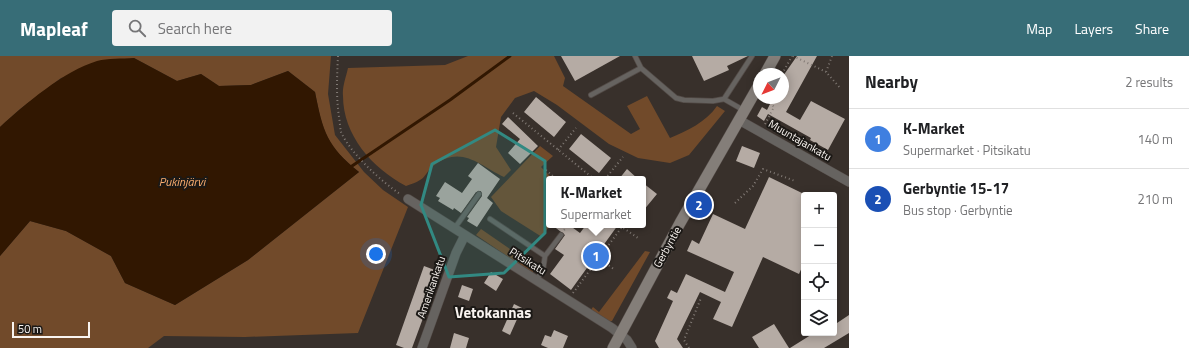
<!DOCTYPE html>
<meta charset="utf-8">
<style>
:root{--surface:#fff;--page:#f2f2f2;--text:#202124;--muted:#757577;--line:#e0e0e0;--accent:#376d77}
body{margin:0;font-family:"Titillium Web",sans-serif;background:var(--page);color:var(--text)}
.controls{position:absolute;right:12px;bottom:12px;display:grid;overflow:hidden;border-radius:4px;box-shadow:0 2px 10px #0003}
.controls button{width:36px;height:36px;display:grid;place-items:center;padding:0;border:0;border-bottom:1px solid var(--line);background:var(--surface);color:var(--text);font:20px sans-serif}
.compass{position:absolute;left:753px;top:12px;width:36px;height:36px;border-radius:50%;background:var(--surface);box-shadow:0 2px 10px #0003;rotate:228deg}
.scale{position:absolute;left:12px;bottom:10px;width:78px;box-sizing:border-box;padding-left:4px;border:2px solid #f9f4f0;border-top:0;font-size:11px;line-height:14px;white-space:nowrap;color:#f9f4f0;-webkit-text-stroke:3px #1c1916;paint-order:stroke}
.you{position:absolute;left:376px;top:198px;width:14px;height:14px;margin:-10px;border:3px solid #fff;border-radius:50%;background:#1a73e8;box-shadow:0 0 0 6px #1a73e833}
.badge{display:grid;place-items:center;width:26px;height:26px;border-radius:50%;background:var(--accent);color:#fff;font-size:13px;font-weight:700}
.pin{position:absolute;translate:-50% -50%;border:2px solid #fff;box-shadow:0 1px 4px #0006}
.popup{position:absolute;left:546px;top:120px;width:100px;height:52px;box-sizing:border-box;display:grid;place-content:center;border-radius:4px;background:var(--surface);filter:drop-shadow(0 1px 3px #0005);font-size:13px;white-space:nowrap;color:var(--muted)}
.popup b{font-size:15px;color:var(--text)}
.popup::after{content:'';position:absolute;left:50%;top:100%;margin-left:-8px;border:8px solid transparent;border-top-color:var(--surface)}
.list{margin:0;padding:0;list-style:none}
h2{display:flex;justify-content:space-between;align-items:center;height:52px;margin:0;padding:0 16px;font-size:17px}
h2 small{font-size:13px;font-weight:400;color:var(--muted)}
.list li{display:grid;grid-template-columns:26px 1fr auto;gap:12px;align-items:center;box-sizing:border-box;height:60px;padding:0 16px;border-top:1px solid var(--line)}
.list b{display:block;font-size:15px;white-space:nowrap}
.list p{margin:0;font-size:13px;white-space:nowrap;color:var(--muted)}
.list em{font-size:13px;font-style:normal;color:var(--muted)}
.icon{flex:none;width:22px;height:22px;fill:none;stroke:currentColor;stroke-width:2;stroke-linecap:round;stroke-linejoin:round}
.map{position:relative;flex:none;width:849px;height:292px;overflow:hidden}
header{display:flex;align-items:center;gap:24px;box-sizing:border-box;height:56px;padding:0 20px;background:var(--accent);color:#fff}
header strong{font-size:19px}
nav{display:flex;gap:22px;margin-inline-start:auto;font-size:14px}
.search{width:280px;height:36px;background:var(--page);display:flex;align-items:center;gap:10px;box-sizing:border-box;padding:0 14px;border-radius:4px;color:var(--muted);font-size:15px}
main{display:flex}
aside{flex:1;background:var(--surface)}
.map>svg:first-child{display:block}
.green{fill:#714a2a}
.water{fill:#311701}
.lines{fill:none;stroke-linecap:round;stroke-linejoin:round}
.stream{stroke:#311701;stroke-width:3}
.building{fill:#b5aba4}
.service-casing{stroke:#534b47;stroke-width:6}
.minor-casing{stroke:#534b47;stroke-width:10}
.secondary-casing{stroke:#534b47;stroke-width:12}
.path{stroke:#807974;stroke-width:2;stroke-dasharray:1 3;stroke-linecap:butt}
.service{stroke:#666360;stroke-width:4.5}
.minor{stroke:#666360;stroke-width:9}
.secondary{stroke:#847e79;stroke-width:11}
.marked{fill:#328982;fill-opacity:0.2;stroke:#328982;stroke-width:3;stroke-linejoin:round}
.labels{text-anchor:middle;stroke-width:4;stroke-linejoin:round;paint-order:stroke}
.street-label{font-size:11px;fill:#f9f4f0;stroke:#1c1916}
.water-label{font-size:12px;font-style:italic;fill:#fbad6e;stroke:#1c1916}
.district-label{font-size:15px;font-weight:bold;fill:#f9f4f0;stroke:#1c1916}
</style>
<header>
<strong>Mapleaf</strong>
<div class="search"><svg class="icon" aria-label="search" viewBox="0 0 24 24"><circle cx="10" cy="10" r="6"/><path d="M15 15l6 6"/></svg>Search here</div>
<nav><a>Map</a><a>Layers</a><a>Share</a></nav>
</header>
<main>
<div class="map">
<svg width="849" height="292" viewBox="0 0 849 292">
<rect width="100%" height="100%" fill="#38302b"/>
<path class="green" d="M0,0H331L328,38L335,79L364,116L383,134L408,151L358,277L245,281L164,280L148,292H0V200L30,165L66,175L111,200L125,227L175,249L248,204L359,116C326,89 323,77 315,36L288,15L251,29L219,30L201,18L177,25L134,2L61,22L20,53L0,71Z
M468,0H554L565,22L563,30L631,78L640,73L627,50L647,40L670,82C687,75 706,66 717,50L725,55L689,99L670,107L638,102L609,88L557,49L534,35L515,42L501,61L496,91L511,114L504,121C479,109 461,88 433,110C428,113 426,121 420,124C416,127 410,128 406,130C372,112 343,79 343,40C342,31 346,21 348,12L445,9Z
M540,90L553,100L541,111L553,123H549L550,169L542,181L501,155L491,141Z
M481,173L536,211L532,217L476,179Z
M645,195L650,196L612,265H606L590,255L593,251L599,256Z"/>
<path class="water" d="M134,2L177,25L201,18L219,30L251,29L288,15L315,36C323,76 327,90 359,116L248,204L175,249L125,227L111,200L66,175L30,165L0,200V71C25,48 64,15 97,5C108,2 122,3 134,2Z"/>
<g class="lines">
<path class="stream" d="M352,110L450,44L510,0"/>
</g>
<path class="building" d="M561,0H620L575,25Z
M692,0H748L727,10L729,14L704,25Z
M797,0H817L786,56L800,64L811,45L845,63L828,94L810,84L811,82L768,58L764,65L757,60L762,51L767,54L773,42H783V20Z
M536,41L566,66L554,81L524,56Z
M508,61L538,90L520,108L508,97L520,83L502,68Z
M581,78L611,102L599,117L569,93Z
M742,90L760,97L754,112L736,105Z
M478,107L500,123L487,142L493,147L477,171L467,165L469,162L467,161L482,140L481,135L476,136L461,157L454,152L453,154L438,145L440,142L436,140L445,126L462,137L472,123L468,120Z
M627,113L638,123H619Z
M769,121L804,138V207L799,218L763,201L732,271L713,263L721,246L700,236L677,283L683,292H659L655,285L673,245L667,242L671,234L677,237L686,218L725,236L734,216L687,195L692,184L699,188L713,158L745,173Z
M643,127L657,138L643,155Z
M552,169H569L580,177L586,169H618L571,234L550,218L564,199L555,193L565,179Z
M424,210L440,216L412,292H404L396,289Z
M491,216L503,223L496,235L484,227Z
M462,229L473,233L469,245L458,241Z
M514,248L522,252L510,279L502,275Z
M849,259V277L824,292H790L814,277H834V269Z
M774,268L789,292H759L752,281Z
M554,274L568,280L563,292H548L541,289L545,279L551,281Z
M454,277L469,282L466,292H450Z"/>
<g class="lines">
<g class="service-casing">
<path id="service" d="M635,0L641,12L676,42L684,44L713,45L724,43L745,55
M591,39L641,12
M724,43L752,0
M490,163L545,200
M454,173L479,138
M536,224L543,214L545,200L561,179"/>
</g>
<g class="minor-casing">
<path id="minor" d="M739,64L849,126
M408,143L612,272L627,284L632,292
M422,292L456,197L465,179"/>
</g>
<g class="secondary-casing">
<path id="secondary" d="M765,18L775,0
M613,292L680,167L759,29"/>
</g>
<path class="path" d="M338,0C337,21 336,40 339,61C340,66 340,72 341,76C350,97 382,126 400,138
M793,0L826,16
M832,0L826,16L841,33
M782,18L792,0
M513,57L594,123
M765,68L774,51L769,45L770,42
M558,94L576,72
M546,114L556,123
M605,123L623,101
M735,147L753,130L763,113L795,125
M564,174L569,169
M596,200L615,214
M573,237L622,171L638,182
M689,292L684,284L701,242"/>
<use href="#service" class="service"/>
<use href="#minor" class="minor"/>
<use href="#secondary" class="secondary"/>
</g>
<path class="marked" d="M495,74L545,105V177L504,217L449,221L421,149L432,108Z"/>
<g class="labels">
<g class="street-label">
<text transform="translate(800 84) rotate(30)" y="4">Muuntajankatu</text>
<text transform="translate(667 191) rotate(-61)" y="4">Gerbyntie</text>
<text transform="translate(528 205) rotate(32)" y="4">Pitsikatu</text>
<text transform="translate(431 231) rotate(-71)" y="4">Amerikankatu</text>
</g>
<g class="water-label">
<text x="182" y="130">Pukinjärvi</text>
</g>
<g class="district-label">
<text x="493" y="262">Vetokannas</text>
</g>
</g>
</svg>
<div class="controls">
<button>+</button>
<button>−</button>
<button><svg class="icon" aria-label="locate" viewBox="0 0 24 24"><circle cx="12" cy="12" r="6"/><path d="M12 2v4M12 18v4M2 12h4M18 12h4"/></svg></button>
<button><svg class="icon" aria-label="layers" viewBox="0 0 24 24"><path d="M12 4l9 5-9 5-9-5zM3 14l9 5 9-5"/></svg></button>
</div>
<svg class="compass" viewBox="-18 -18 36 36"><path d="M0-13l5 13h-10z" fill="#e53935"/><path d="M0 13l5-13h-10z" fill="#757577"/></svg>
<div class="scale">50 m</div>
<div class="you"></div>
<div class="pin badge" style="left:596px;top:200px;background:#3f7fe0">1</div>
<div class="popup"><b>K-Market</b>Supermarket</div>
<div class="pin badge" style="left:699px;top:149px;background:#1a4fb4">2</div>
</div>
<aside>
<h2>Nearby<small>2 results</small></h2>
<ul class="list">
<li><span class="badge" style="background:#3f7fe0">1</span><div><b>K-Market</b><p>Supermarket · Pitsikatu</p></div><em>140 m</em></li>
<li><span class="badge" style="background:#1a4fb4">2</span><div><b>Gerbyntie 15-17</b><p>Bus stop · Gerbyntie</p></div><em>210 m</em></li>
</ul>
</aside>
</main>
